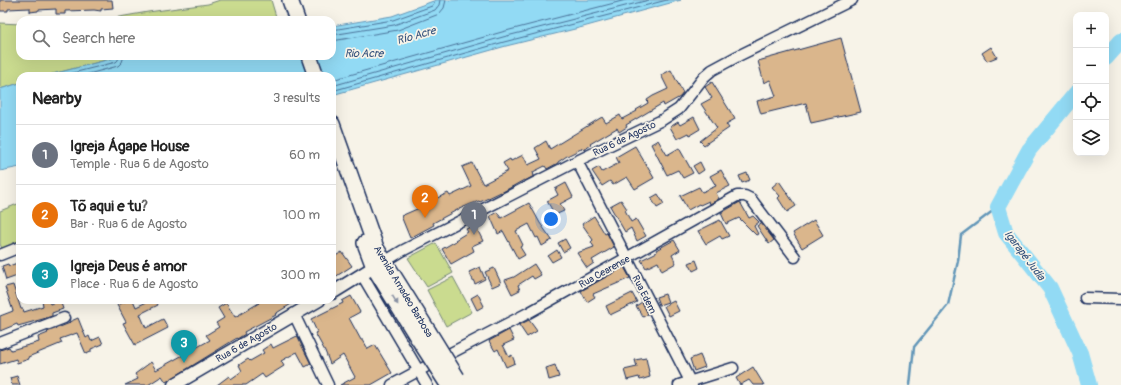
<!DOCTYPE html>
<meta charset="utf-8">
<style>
:root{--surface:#fff;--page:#f6f6f6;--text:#222;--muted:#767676;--line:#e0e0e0;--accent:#0f766e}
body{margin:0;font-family:Pangolin,sans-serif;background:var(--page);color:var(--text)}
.controls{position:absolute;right:12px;top:12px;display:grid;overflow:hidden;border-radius:8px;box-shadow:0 4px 16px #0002}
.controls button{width:36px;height:36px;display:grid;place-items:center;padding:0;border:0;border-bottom:1px solid var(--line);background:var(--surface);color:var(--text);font:20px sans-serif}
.you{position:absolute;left:551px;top:219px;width:14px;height:14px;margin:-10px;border:3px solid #fff;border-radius:50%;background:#1a73e8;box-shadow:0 0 0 6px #1a73e833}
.badge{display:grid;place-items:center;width:26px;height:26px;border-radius:50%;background:var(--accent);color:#fff;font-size:13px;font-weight:700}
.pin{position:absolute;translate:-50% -33px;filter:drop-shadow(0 1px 2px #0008)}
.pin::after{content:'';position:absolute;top:21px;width:14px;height:12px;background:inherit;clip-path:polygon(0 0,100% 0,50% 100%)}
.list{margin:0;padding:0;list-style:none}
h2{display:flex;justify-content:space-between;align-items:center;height:52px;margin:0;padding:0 16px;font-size:17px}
h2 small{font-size:13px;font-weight:400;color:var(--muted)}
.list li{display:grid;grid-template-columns:26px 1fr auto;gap:12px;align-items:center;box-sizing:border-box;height:60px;padding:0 16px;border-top:1px solid var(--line)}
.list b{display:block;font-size:15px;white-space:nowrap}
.list p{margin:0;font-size:13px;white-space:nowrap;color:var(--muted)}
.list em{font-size:13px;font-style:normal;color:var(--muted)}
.icon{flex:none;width:22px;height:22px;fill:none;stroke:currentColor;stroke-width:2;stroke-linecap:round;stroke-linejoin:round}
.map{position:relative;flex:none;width:1121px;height:385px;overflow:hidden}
.search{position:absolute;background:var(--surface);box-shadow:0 4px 16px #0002;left:16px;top:16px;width:320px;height:44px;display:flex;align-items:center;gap:10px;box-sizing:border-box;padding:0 14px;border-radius:12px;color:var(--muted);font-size:15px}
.panel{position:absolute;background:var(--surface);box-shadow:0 4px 16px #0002;left:16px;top:72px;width:320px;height:232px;border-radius:12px}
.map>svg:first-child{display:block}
.green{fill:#cadb8f;stroke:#728576}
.water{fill:#92daf4;stroke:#6296b8}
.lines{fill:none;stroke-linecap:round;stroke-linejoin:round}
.shore{stroke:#4b739a;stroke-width:1}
.stream{stroke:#6296b8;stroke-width:2.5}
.river{stroke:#92daf4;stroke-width:16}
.building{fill:#dab68c;stroke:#1b2f5e}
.minor-casing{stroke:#1b2f5e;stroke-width:13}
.tertiary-casing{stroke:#1b2f5e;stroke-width:15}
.primary-casing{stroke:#1b2f5e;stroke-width:18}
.minor{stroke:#f7f3e8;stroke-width:10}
.tertiary{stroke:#f7f3e8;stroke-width:12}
.primary{stroke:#f7f3e8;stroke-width:15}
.primary-bridge-casing{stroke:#1b2f5e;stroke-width:18;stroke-linecap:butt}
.primary-bridge{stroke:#f7f3e8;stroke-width:15}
.oneway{fill:#8991a3}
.labels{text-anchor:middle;stroke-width:3.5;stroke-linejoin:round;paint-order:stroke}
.street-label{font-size:10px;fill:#1b2f5e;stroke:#f7f3e8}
.water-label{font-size:11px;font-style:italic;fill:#33517c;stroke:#f7f3e8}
</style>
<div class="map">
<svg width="1121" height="385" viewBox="0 0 1121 385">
<rect width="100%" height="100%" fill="#f7f3e8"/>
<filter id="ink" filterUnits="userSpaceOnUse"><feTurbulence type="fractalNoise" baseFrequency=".025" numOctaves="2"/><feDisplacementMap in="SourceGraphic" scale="8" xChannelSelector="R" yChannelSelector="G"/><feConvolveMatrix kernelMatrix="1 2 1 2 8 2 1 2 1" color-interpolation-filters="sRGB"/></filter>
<g filter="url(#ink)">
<path class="green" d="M220,0H271L277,20H102L148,12L208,4Z
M0,23L20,24V56H122L45,76H20V83L0,89Z
M20,203V248L4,254L0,244V211Z
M436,243L453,273L427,287L408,258Z
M453,277L472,312L446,326L427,290Z"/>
<path class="water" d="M436,0H681L583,27L506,46L332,95V76H45L122,56H332V26L392,16Z
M20,83V167L0,171V89Z"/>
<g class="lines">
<path class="shore" d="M332,30L393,20L432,6L434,3L435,0
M332,35L394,25L435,10L439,5L440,0
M332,41L398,30L439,14L444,8L446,0
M61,76L116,62L118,60L119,56
M81,76L118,66L122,62L124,56
M332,80L502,32L626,0
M332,86L503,37L649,0
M332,91L504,42L667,0"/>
<path class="stream" d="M910,385L914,347L948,305L958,261L961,235L998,207"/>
<path class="river" d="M1106,58L1121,41
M1076,93L1029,150L998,207L1006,233L1050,288L1080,353L1089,385"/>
</g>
<path class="building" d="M0,0H112L113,8L101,9V11L94,10L65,11V14H56V9L38,10V11L30,12V8L8,9V11H0Z
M841,38L861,112L811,123L806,103L761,114L757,101L776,96L770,80L764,83L758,61Z
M991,47L997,57L987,61L982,53Z
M671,70L683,93L680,97L664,106L663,103L626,125L627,127L619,132L617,128L590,144L591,145L584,150L583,148L567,156L558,162V163L547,169L545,166L533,172L534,176L525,181L524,180L501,193V192L480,202L479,201L459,209L444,217L433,223L434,225L410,238L401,216L426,205L423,198L432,194L435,199L448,193L450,196L471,186L462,167L472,163L483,184L508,171L503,163L510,159L511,161L523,155L528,165L541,159L535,148L546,141L550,149L602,117L606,123L620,115L622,119L637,111L636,110L648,103L647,100L653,96L668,89L661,75Z
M712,82L735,119L726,124L729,128L704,145L700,141L717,128L701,104L712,98L705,87Z
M694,117L700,129L690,135L689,133L677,139L670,127L678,122L680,125Z
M658,140L667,155L679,148L693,173L683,178L678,170L667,175L651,144Z
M635,146L654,178L635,189L627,177L613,185L610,181L602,186L592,171L599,167L602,172L619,163L616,157Z
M700,162L704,170L698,174L693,166Z
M721,170L730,186L716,193L719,199L710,204L709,201L700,205L699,204L688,210L680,196L699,187L702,192L716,186L710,176Z
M747,173L750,180L742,183L739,176Z
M779,181L796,206L787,212L778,198L780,196L772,187Z
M566,183L573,197L560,204L564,211L555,215L547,201L558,195L555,189Z
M658,194L664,204L657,208L651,198Z
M621,200L627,209L625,210L631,222L636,219L646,236L637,241L631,228L625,232L610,206Z
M740,202L749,218L753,216L759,222L754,226L758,234L756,235L739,218L726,224L721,213Z
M529,203L540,223L552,240L542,246L538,237L536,238L529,224L516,231L523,245L520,247L525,255L518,259L503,231L498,234L490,216L497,212L501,218Z
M594,216L605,234L607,233L614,247L592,260L594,263L587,268L577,253L594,247L591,242L593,240L582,224Z
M720,220L729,236L722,239L720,236L706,244L698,231Z
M814,220L823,235L802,248L793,233Z
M761,223L774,240L769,244L757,226Z
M475,225L483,241L472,246L474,251L451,264L442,249L456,241L455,240L468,232L466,229Z
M565,239L570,248L563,252L558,243Z
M674,240L680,250L672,255L676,263L662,271L658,262L646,268L641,260L657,252L656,250Z
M557,250L561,257L552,262L548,256Z
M342,252L352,266L332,279V258Z
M696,260L699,268L693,271L689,263Z
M20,262V275L6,280L2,266L8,264L9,266Z
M534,264L541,275L534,279L532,276L518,285L520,290L512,294L505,280L514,277Z
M480,267L485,279L475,284L469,272Z
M624,267L630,278L593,294L595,297L587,302L581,291Z
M494,268L501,283L492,287L485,272Z
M13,285L21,309H23L24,312L43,306L42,300H49L50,304L60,300L63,309L52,313V316L43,319L18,326L17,324L0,331V316L13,311L5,287Z
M632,293L637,302L610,315L606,306Z
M478,294L484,306L477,310L471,298Z
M665,294L668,302L659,305L656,297Z
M351,296L360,312L349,318L361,340H363L368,349L375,345L392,373L371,385H340L355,377L343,355L330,364L325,351L315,333L317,332L311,319L343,303L342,301Z
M129,300H133L136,307L151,300H156L158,305L140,314L146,328L163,319L168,328L135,345L123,323L126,322L117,305Z
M257,300H298L283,309L275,314L276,315L244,332L245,334L237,339V338L166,382L162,376L148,385H125L138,379L135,374L151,362L156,370L210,340L206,335L219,327L216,323L224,318L218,308L226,303L235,317L259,303Z
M674,301L679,311L669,316L664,306Z
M642,302L648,314L643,317L636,306Z
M78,318L86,338L89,336L91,341L100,337L103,344L91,349V352L86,354L77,333L60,339L62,343L28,357L29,359L17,363L16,359L0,364V350L9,347L11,350L39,342L38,337L48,333L47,332L70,323L69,322Z
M529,320L537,331L527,337L519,325Z
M509,330L514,340L503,345L509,357L512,355L515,363L506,367L498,349L495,351L489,341Z
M297,336L311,364L305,367L297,352L281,361L284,366L265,378L262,374L246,385H217L229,376L231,379L242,371L239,365L248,359L250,361L264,353L262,350L271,344L273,348Z
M700,355L705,367L694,371L690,359Z
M646,358L650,377L640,380L639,377L627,380L624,370L637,367L635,360Z
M555,365L559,377L549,380L546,368Z
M753,367L764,385H753L749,380L740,385L736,378Z
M17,376L20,385H12L10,378Z"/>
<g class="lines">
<g class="minor-casing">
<path id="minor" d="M577,161L692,385
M0,255L20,247
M384,262L402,251L577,161L662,120L679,109L704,77L712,70L738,56L852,0
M362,275L427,385
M1085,298L1121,299
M294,314L328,385
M0,343L64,318
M392,385L453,352L528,313L737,196H745L751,199L795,257
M679,385L733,368"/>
</g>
<g class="tertiary-casing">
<path id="tertiary" d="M332,293L374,267
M174,385L319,300"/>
</g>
<g class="primary-casing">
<path id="primary" d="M290,0L297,20
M309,56L316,76
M332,124L376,248L428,331
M365,243L374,267L418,338"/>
</g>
<use href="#minor" class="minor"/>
<use href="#tertiary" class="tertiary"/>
<use href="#primary" class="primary"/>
<g class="primary-bridge-casing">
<path id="primary-bridge" d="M428,331L457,378
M418,338L447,383"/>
</g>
<use href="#primary-bridge" class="primary-bridge"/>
</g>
<defs><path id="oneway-solid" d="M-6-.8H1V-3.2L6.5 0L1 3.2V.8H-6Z"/></defs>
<use class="oneway" href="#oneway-solid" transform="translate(395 300) rotate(59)"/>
</g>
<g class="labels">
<g class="street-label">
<text transform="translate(624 138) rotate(-26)" y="4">Rua 6 de Agosto</text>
<text transform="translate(604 271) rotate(-29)" y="4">Rua Cearense</text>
<text transform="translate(404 291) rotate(59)" y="4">Avenida Amadeo Barbosa</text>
<text transform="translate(645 294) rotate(63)" y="4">Rua Edem</text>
<text transform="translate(246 342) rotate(-30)" y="4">Rua 6 de Agosto</text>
</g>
<g class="water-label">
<text transform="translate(416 35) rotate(-16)" y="4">Río Acre</text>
<text x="364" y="57">Rio Acre</text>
<text transform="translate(1025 255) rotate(53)" y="4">Igarapé Judia</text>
</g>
</g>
</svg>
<div class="controls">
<button>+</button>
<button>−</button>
<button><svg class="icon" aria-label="locate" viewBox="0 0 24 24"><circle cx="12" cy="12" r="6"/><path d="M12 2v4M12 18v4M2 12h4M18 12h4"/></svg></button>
<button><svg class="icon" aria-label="layers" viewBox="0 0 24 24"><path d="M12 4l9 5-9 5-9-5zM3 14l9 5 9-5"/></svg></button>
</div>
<div class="you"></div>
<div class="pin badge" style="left:474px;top:235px;background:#6b7280">1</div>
<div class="pin badge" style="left:425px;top:218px;background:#e8710a">2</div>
<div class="pin badge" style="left:184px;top:363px;background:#0f9aa8">3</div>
<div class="search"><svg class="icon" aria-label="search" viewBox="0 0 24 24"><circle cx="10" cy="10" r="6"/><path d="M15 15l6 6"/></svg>Search here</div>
<section class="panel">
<h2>Nearby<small>3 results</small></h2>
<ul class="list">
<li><span class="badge" style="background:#6b7280">1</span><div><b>Igreja Ágape House</b><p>Temple · Rua 6 de Agosto</p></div><em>60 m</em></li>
<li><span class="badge" style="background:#e8710a">2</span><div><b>Tõ aqui e tu?</b><p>Bar · Rua 6 de Agosto</p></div><em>100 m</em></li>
<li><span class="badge" style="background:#0f9aa8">3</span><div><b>Igreja Deus é amor</b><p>Place · Rua 6 de Agosto</p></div><em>300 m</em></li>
</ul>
</section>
</div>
